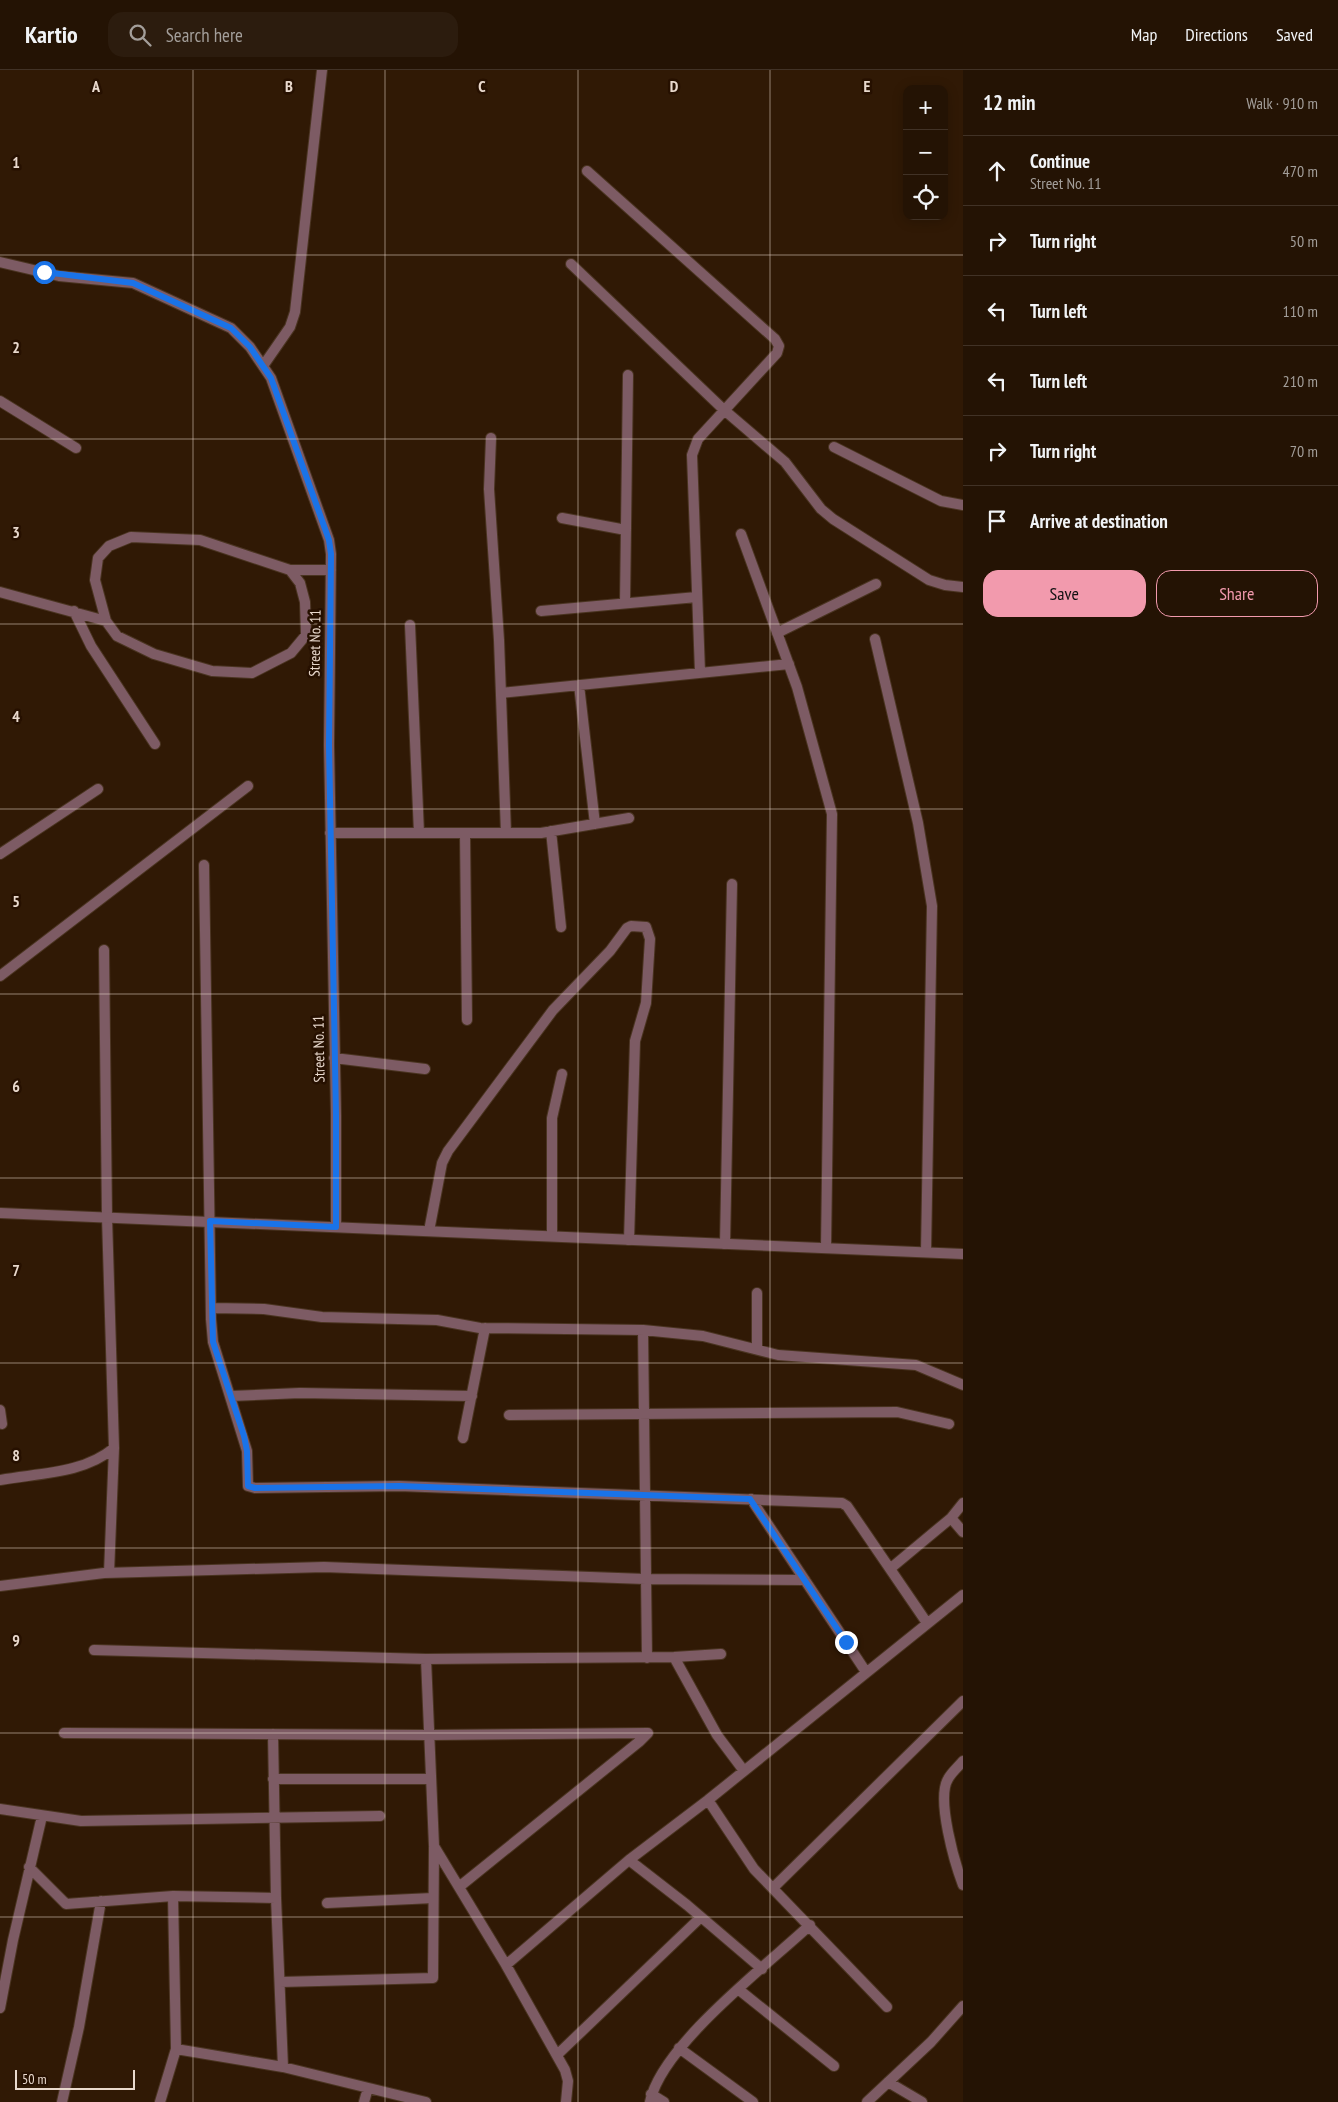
<!DOCTYPE html>
<meta charset="utf-8">
<style>
:root{--surface:#241304;--page:#2c1c0e;--text:#f1f3f6;--muted:#a39e9a;--line:#413226;--accent:#f29aad}
body{margin:0;font-family:"PT Sans Narrow",sans-serif;background:var(--page);color:var(--text)}
.controls{position:absolute;right:15px;top:15px;display:grid;overflow:hidden;border-radius:10px;box-shadow:0 2px 12px #0003}
.controls button{width:45px;height:45px;display:grid;place-items:center;padding:0;border:0;border-bottom:1px solid var(--line);background:var(--surface);color:var(--text);font:25px sans-serif}
.scale{position:absolute;left:15px;bottom:12px;width:120px;box-sizing:border-box;padding-left:5px;border:2px solid #e9d9cd;border-top:0;font-size:14px;line-height:18px;white-space:nowrap;color:#e9d9cd;-webkit-text-stroke:4px #261000;paint-order:stroke}
.stop{position:absolute;width:15px;height:15px;margin:-11px;border:4px solid #1a73e8;border-radius:50%;background:#fff}
.stop.end{background:#1a73e8;border-color:#fff;box-shadow:0 1px 5px #0008}
.list{margin:0;padding:0;list-style:none}
h2{display:flex;justify-content:space-between;align-items:center;height:65px;margin:0;padding:0 20px;font-size:21px}
h2 small{font-size:16px;font-weight:400;color:var(--muted)}
.list li{display:grid;grid-template-columns:32px 1fr auto;gap:15px;align-items:center;box-sizing:border-box;height:70px;padding:0 20px;border-top:1px solid var(--line)}
.list b{display:block;font-size:19px;white-space:nowrap}
.list p{margin:0;font-size:16px;white-space:nowrap;color:var(--muted)}
.list em{font-size:16px;font-style:normal;color:var(--muted)}
.actions{display:flex;gap:10px;padding:15px 20px}
.actions a{flex:1;padding:11px 0;border:1px solid var(--accent);border-radius:15px;text-align:center;font-size:18px;color:var(--accent)}
.actions .main{background:var(--accent);color:#111}
.icon{flex:none;width:28px;height:28px;fill:none;stroke:currentColor;stroke-width:2;stroke-linecap:round;stroke-linejoin:round}
.map{position:relative;flex:none;width:963px;height:2032px;overflow:hidden}
header{display:flex;align-items:center;gap:30px;box-sizing:border-box;height:70px;padding:0 25px;background:var(--surface);border-bottom:1px solid var(--line)}
header strong{font-size:24px}
nav{display:flex;gap:28px;margin-inline-start:auto;font-size:18px}
.search{width:350px;height:45px;background:var(--page);display:flex;align-items:center;gap:12px;box-sizing:border-box;padding:0 18px;border-radius:15px;color:var(--muted);font-size:19px}
main{display:flex}
aside{flex:1;background:var(--surface)}
.map>svg:first-child{display:block}
.lines{fill:none;stroke-linecap:round;stroke-linejoin:round}
.minor-casing{stroke:#4a3421;stroke-width:12}
.tertiary-casing{stroke:#4a3421;stroke-width:12}
.minor{stroke:#7d5b64;stroke-width:10}
.tertiary{stroke:#7d5b64;stroke-width:10}
.route{stroke:#1a73e8;stroke-width:6}
.grid{fill:none;stroke:#e9d9cd;stroke-width:1;stroke-opacity:0.55}
.labels{text-anchor:middle;stroke-width:5;stroke-linejoin:round;paint-order:stroke}
.street-label{font-size:15px;fill:#e9d9cd;stroke:#261000}
.grid-label{font-size:16px;text-anchor:middle;font-weight:bold;fill:#e9d9cd;stroke:#261000;stroke-width:5;stroke-linejoin:round;paint-order:stroke}
</style>
<header>
<strong>Kartio</strong>
<div class="search"><svg class="icon" aria-label="search" viewBox="0 0 24 24"><circle cx="10" cy="10" r="6"/><path d="M15 15l6 6"/></svg>Search here</div>
<nav><a>Map</a><a>Directions</a><a>Saved</a></nav>
</header>
<main>
<div class="map">
<svg width="963" height="2032" viewBox="0 0 963 2032">
<rect width="100%" height="100%" fill="#301905"/>
<g class="lines">
<g class="minor-casing">
<path id="minor" d="M587,101L775,269L779,276L777,283L698,369L692,385L700,602
M0,192L59,206L133,213L231,258L250,277L271,308L329,470L331,484L329,675L336,1045V1157
M571,194L723,339L785,392L821,439L833,449L929,510L945,515L963,517
M263,296L290,257L295,242L322,0
M0,331L76,378
M491,368L489,419L499,570L506,763
M834,377L941,431L963,435
M562,448L626,460
M741,464L797,617L832,744L826,1178
M290,500L300,513L305,532L306,565L291,583L252,603L212,601L154,584L117,566L106,551L95,510L98,488L109,476L131,467L200,470L290,500H331
M0,522L106,551
M625,533L628,305
M74,541L91,576L155,674
M541,541L697,527
M410,555L419,763
M777,563L876,514
M875,569L918,753L932,836L926,1182
M579,615L595,754
M501,623L789,594
M551,761L561,857
M330,763H541L629,748
M465,763L467,950
M0,784L98,719
M204,795L211,1249L213,1272L247,1381L248,1416L255,1418L399,1416L842,1433L847,1436L927,1553
M104,880L107,1147L114,1378L109,1503
M0,906L248,716
M334,988L425,999
M429,1161L442,1093L448,1081L553,940L610,881L627,858L631,856L646,857L650,869L646,933L635,971L629,1170
M552,1166V1048L562,1004
M725,1174L732,814
M211,1238L264,1239L322,1247L437,1250L480,1258L643,1260L703,1266L778,1285L916,1295L963,1315
M643,1260L647,1588
M757,1279V1223
M231,1326L300,1323L472,1326
M0,1340L2,1354
M509,1345L897,1342L949,1354
M463,1368L485,1258
M0,1410C38,1403 83,1404 114,1378
M751,1429L866,1602
M951,1448L963,1462
M891,1498L951,1448L963,1433
M0,1516L104,1503L324,1497L645,1509L805,1510
M94,1580L426,1589L674,1587L721,1584
M674,1587L717,1665L744,1701
M426,1589L434,1776L506,1895L565,2000L568,2011L566,2032
M64,1663L429,1665L648,1663
M273,1664L276,1828
M963,1691C958,1697 951,1703 948,1709C936,1729 955,1794 963,1815
M273,1709H431
M708,1730L754,1799L887,1937
M0,1739L81,1751L380,1746
M629,1790L687,1835L762,1899
M29,1797L66,1834L173,1826L276,1828L283,1997
M459,1817L640,1671L648,1663
M773,1818L963,1631
M327,1833L433,1828
M506,1895L629,1790L708,1730L963,1525
M280,1912L433,1908L434,1777
M738,1919L834,1996
M0,1938L13,1870L42,1746
M679,1978L753,2032
M176,1979L283,1997L426,2032
M557,1985L701,1847
M888,2012L922,2032
M651,2024L664,2032
M62,2032L79,1957L101,1831
M160,2032L176,1979L173,1826
M364,2032L368,2018
M650,2032C661,1976 767,1895 810,1855
M867,2032L931,1972L963,1936"/>
</g>
<g class="tertiary-casing">
<path id="tertiary" d="M0,1143L963,1184"/>
</g>
<use href="#minor" class="minor"/>
<use href="#tertiary" class="tertiary"/>
</g>
<g class="lines">
<path class="route" d="M44,202L133,213L231,258L250,277L271,308L329,470L331,484L329,675L336,1045V1157L210,1151L213,1272L244,1366L247,1381L248,1416L255,1418L399,1416L750,1429L846,1572"/>
</g>
<path class="grid" d="M193,0V2032M385,0V2032M578,0V2032M770,0V2032M0,185H963M0,369H963M0,554H963M0,739H963M0,924H963M0,1108H963M0,1293H963M0,1478H963M0,1663H963M0,1847H963"/>
<g class="labels">
<g class="street-label">
<text transform="translate(315 573) rotate(-89)" y="5">Street No. 11</text>
<text transform="translate(319 979) rotate(-91)" y="5">Street No. 11</text>
</g>
</g>
<g class="grid-label">
<text x="96" y="22">A</text>
<text x="289" y="22">B</text>
<text x="482" y="22">C</text>
<text x="674" y="22">D</text>
<text x="867" y="22">E</text>
<text x="16" y="98">1</text>
<text x="16" y="283">2</text>
<text x="16" y="468">3</text>
<text x="16" y="652">4</text>
<text x="16" y="837">5</text>
<text x="16" y="1022">6</text>
<text x="16" y="1206">7</text>
<text x="16" y="1391">8</text>
<text x="16" y="1576">9</text>
</g>
</svg>
<div class="controls">
<button>+</button>
<button>−</button>
<button><svg class="icon" aria-label="locate" viewBox="0 0 24 24"><circle cx="12" cy="12" r="6"/><path d="M12 2v4M12 18v4M2 12h4M18 12h4"/></svg></button>
</div>
<div class="scale">50 m</div>
<div class="stop" style="left:44px;top:202px"></div>
<div class="stop end" style="left:846px;top:1572px"></div>
</div>
<aside>
<h2>12 min<small>Walk · 910 m</small></h2>
<ul class="list">
<li><svg class="icon" aria-label="ahead" viewBox="0 0 24 24"><path d="M12 20V5M6 11l6-6 6 6"/></svg><div><b>Continue</b><p>Street No. 11</p></div><em>470 m</em></li>
<li><svg class="icon" aria-label="right" viewBox="0 0 24 24"><path d="M7 20v-9h11M14 6l5 5-5 5"/></svg><div><b>Turn right</b></div><em>50 m</em></li>
<li><svg class="icon" aria-label="left" viewBox="0 0 24 24"><path d="M17 20v-9H6M10 6l-5 5 5 5"/></svg><div><b>Turn left</b></div><em>110 m</em></li>
<li><svg class="icon" aria-label="left" viewBox="0 0 24 24"><path d="M17 20v-9H6M10 6l-5 5 5 5"/></svg><div><b>Turn left</b></div><em>210 m</em></li>
<li><svg class="icon" aria-label="right" viewBox="0 0 24 24"><path d="M7 20v-9h11M14 6l5 5-5 5"/></svg><div><b>Turn right</b></div><em>70 m</em></li>
<li><svg class="icon" aria-label="arrive" viewBox="0 0 24 24"><path d="M6 21V4h12l-3 4 3 4H6"/></svg><div><b>Arrive at destination</b></div></li>
</ul>
<div class="actions"><a class="main">Save</a><a>Share</a></div>
</aside>
</main>
